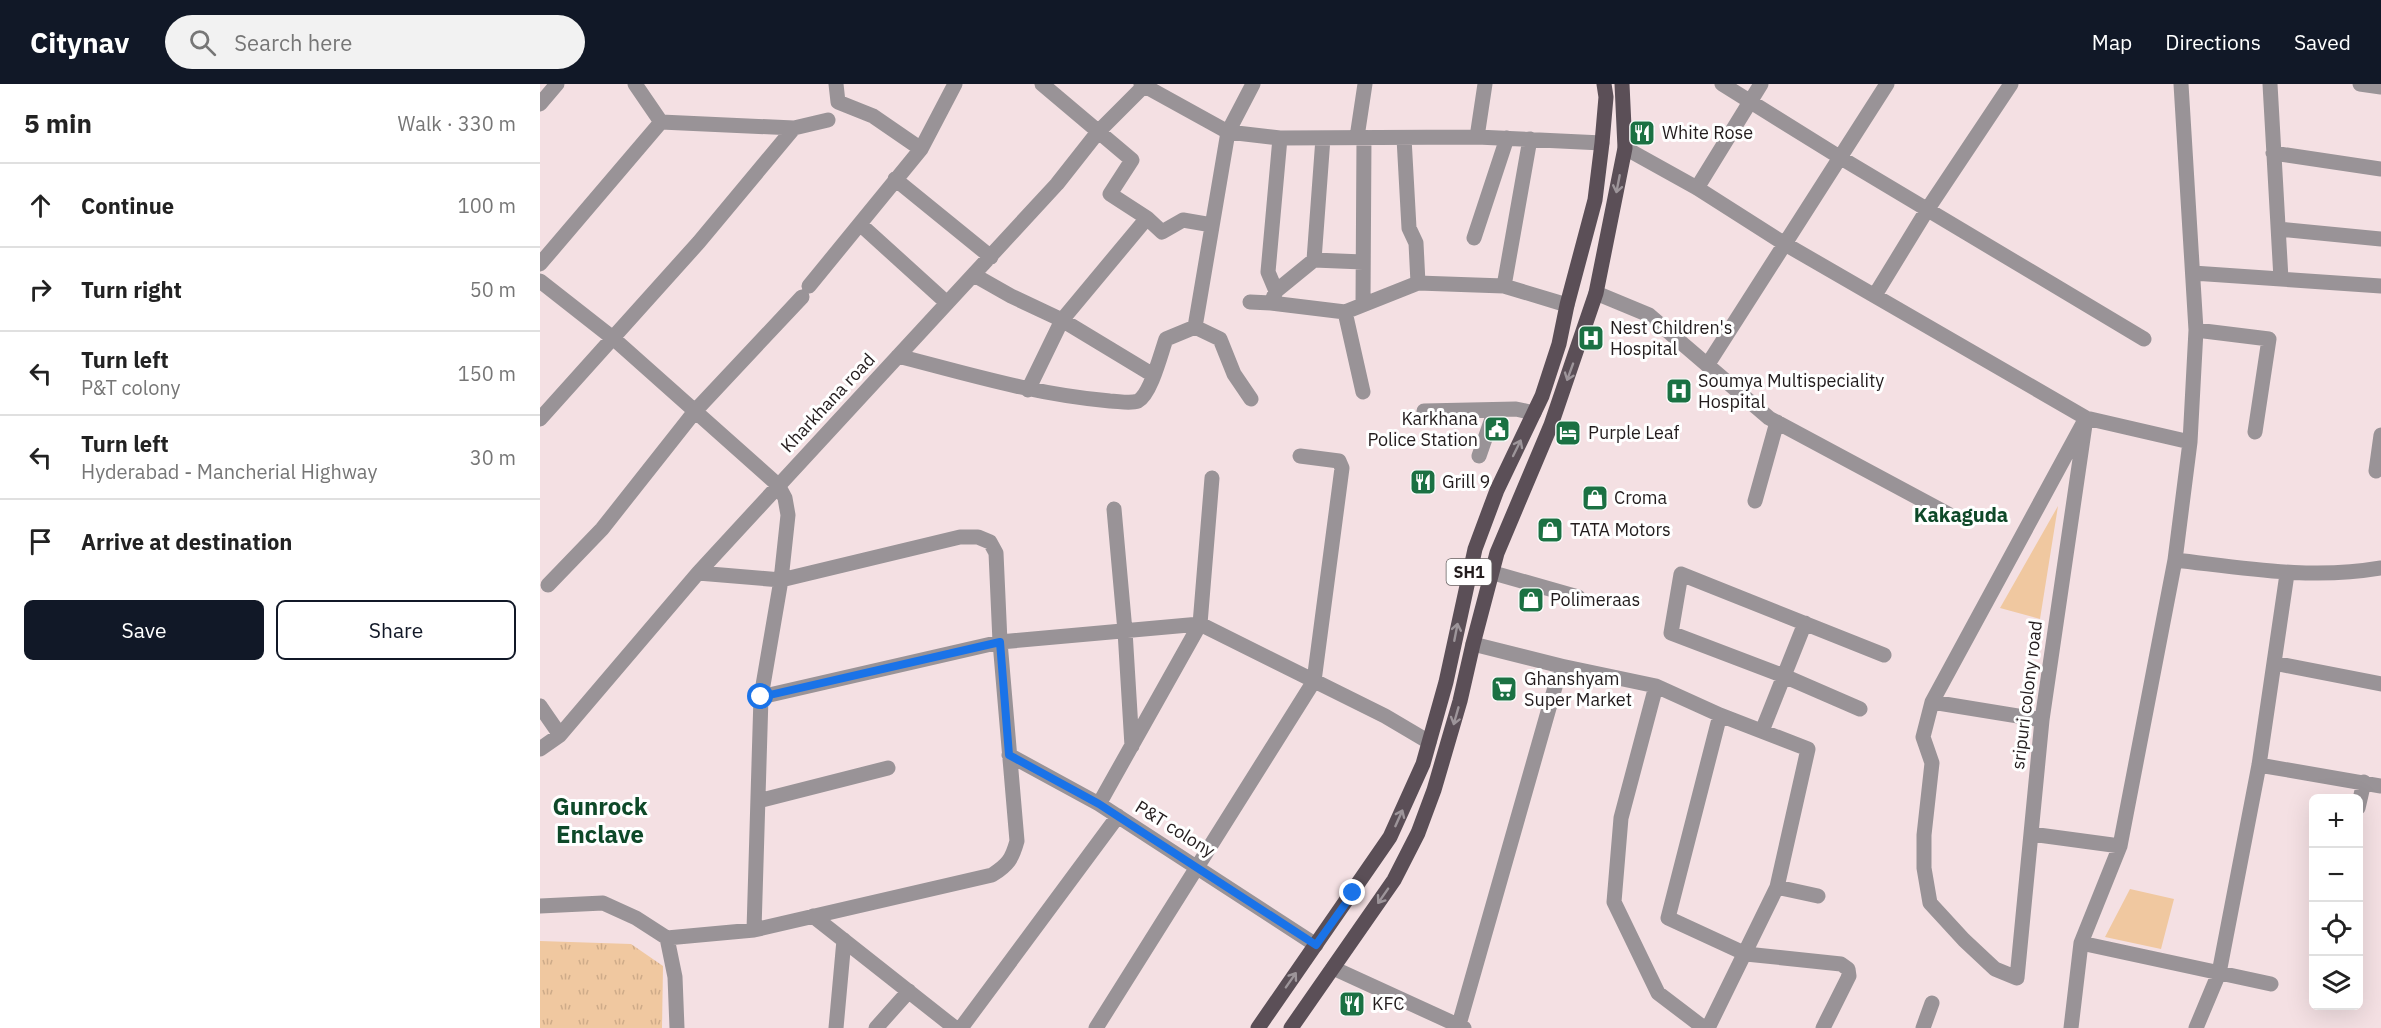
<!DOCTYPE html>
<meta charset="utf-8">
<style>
:root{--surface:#fff;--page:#f2f2f2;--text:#222;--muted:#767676;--line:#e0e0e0;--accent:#111827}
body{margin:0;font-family:"IBM Plex Sans",sans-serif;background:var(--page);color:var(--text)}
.controls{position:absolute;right:18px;bottom:18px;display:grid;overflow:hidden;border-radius:9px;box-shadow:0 6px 24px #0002}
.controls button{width:54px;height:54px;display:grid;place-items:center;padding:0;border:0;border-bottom:2px solid var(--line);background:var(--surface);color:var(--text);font:30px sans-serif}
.stop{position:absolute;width:18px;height:18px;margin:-14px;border:4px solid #1a73e8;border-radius:50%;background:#fff}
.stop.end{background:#1a73e8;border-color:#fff;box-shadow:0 2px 6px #0008}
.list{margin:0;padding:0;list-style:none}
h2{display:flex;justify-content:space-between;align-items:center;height:78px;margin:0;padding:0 24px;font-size:26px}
h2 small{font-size:20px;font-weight:400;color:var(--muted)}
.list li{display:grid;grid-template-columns:39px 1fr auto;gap:18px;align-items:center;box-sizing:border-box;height:84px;padding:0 24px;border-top:2px solid var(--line)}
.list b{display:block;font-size:22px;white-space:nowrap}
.list p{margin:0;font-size:20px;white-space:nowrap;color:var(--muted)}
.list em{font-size:20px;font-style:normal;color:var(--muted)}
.actions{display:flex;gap:12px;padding:18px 24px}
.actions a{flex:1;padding:14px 0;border:2px solid var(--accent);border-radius:9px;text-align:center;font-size:21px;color:var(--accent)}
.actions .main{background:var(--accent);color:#fff}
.icon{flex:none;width:33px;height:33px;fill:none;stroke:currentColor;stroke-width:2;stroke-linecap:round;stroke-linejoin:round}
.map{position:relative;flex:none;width:1841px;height:944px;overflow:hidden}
header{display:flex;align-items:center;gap:36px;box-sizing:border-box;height:84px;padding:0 30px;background:var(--accent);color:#fff}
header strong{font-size:28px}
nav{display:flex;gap:33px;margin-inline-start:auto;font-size:21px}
.search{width:420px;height:54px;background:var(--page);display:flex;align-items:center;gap:15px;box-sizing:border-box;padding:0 21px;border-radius:33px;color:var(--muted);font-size:22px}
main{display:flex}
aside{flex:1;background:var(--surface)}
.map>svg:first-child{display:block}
.grass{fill:url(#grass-tufts)}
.park{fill:#f0c8a0}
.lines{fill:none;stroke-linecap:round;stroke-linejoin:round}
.minor{stroke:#999397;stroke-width:15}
.major{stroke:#5b4f57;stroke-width:15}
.oneway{stroke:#9d959a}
.route{stroke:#1a73e8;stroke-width:8}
.labels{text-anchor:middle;stroke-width:6;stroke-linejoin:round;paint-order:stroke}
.shield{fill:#fff;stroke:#656061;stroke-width:1.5}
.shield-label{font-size:16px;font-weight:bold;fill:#231c1d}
.poi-label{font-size:18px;fill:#231c1d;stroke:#fff;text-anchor:start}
.street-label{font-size:18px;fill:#231c1d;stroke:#fff}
.neighbourhood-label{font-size:20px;font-weight:bold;fill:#0e4929;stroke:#fff}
.district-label{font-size:24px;font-weight:bold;fill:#0e4929;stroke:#fff}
</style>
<header>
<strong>Citynav</strong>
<div class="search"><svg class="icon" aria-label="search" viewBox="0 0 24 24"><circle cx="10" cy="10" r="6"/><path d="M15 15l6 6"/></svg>Search here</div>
<nav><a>Map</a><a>Directions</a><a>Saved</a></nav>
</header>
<main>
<aside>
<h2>5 min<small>Walk · 330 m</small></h2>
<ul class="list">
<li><svg class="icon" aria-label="ahead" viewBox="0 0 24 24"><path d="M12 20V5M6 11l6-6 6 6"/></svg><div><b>Continue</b></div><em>100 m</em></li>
<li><svg class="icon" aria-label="right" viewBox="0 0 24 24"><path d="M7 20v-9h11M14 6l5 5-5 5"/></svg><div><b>Turn right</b></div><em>50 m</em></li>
<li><svg class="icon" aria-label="left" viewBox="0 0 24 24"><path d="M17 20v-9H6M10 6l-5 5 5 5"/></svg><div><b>Turn left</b><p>P&amp;T colony</p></div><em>150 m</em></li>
<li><svg class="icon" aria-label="left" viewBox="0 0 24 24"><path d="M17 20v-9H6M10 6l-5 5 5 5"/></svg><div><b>Turn left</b><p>Hyderabad - Mancherial Highway</p></div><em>30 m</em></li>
<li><svg class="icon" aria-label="arrive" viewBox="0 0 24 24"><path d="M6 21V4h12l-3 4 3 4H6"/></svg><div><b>Arrive at destination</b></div></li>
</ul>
<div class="actions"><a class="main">Save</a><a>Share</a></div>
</aside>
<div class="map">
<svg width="1841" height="944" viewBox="0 0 1841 944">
<defs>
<pattern id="grass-tufts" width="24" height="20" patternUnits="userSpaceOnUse" patternTransform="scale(1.5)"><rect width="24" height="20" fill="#f0c8a0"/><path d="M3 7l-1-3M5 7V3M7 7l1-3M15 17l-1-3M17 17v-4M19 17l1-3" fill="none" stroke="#ceab89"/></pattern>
</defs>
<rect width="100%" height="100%" fill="#f4e0e3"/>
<path class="grass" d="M0,857L91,860L123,882L122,944H0Z"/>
<path class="park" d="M1518,422L1500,535L1460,524Z
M1590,805L1634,815L1621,865L1565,853Z"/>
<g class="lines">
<path class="minor" d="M95,0L121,38L254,44L288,36
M296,0L298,18L333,32L381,65
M502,0L592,76L570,110L607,134
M601,0L688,48L740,54L937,53L1062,59
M1182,0L1301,74L1604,255
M1730,0L1741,195
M1820,0L1841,3
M0,20L17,0
M817,53L825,0
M937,53L945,0
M864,54L869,144L876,159L878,199
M1085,64L1157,104L1245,160L1546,334L1650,358
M1733,69L1841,85
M355,95L451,173
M1157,104L1221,0
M321,141L407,219
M1739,145L1841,155
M934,154L967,54
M774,176L823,178
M0,180L121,38
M1653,189L1841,202
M434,191L471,212L522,236L613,291
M0,197L74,255L238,401L245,414L248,431L241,496L221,613L214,846L127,854
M269,202L381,65L415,0
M964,202L990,55
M736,207L774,176L783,54
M1056,209L1109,231L1229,334L1412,432
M1335,211L1387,126L1471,0
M710,218L731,219L736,207L728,188L740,54
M731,219L805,228L878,199L964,202L1027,221
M823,220L824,53
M805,228L823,308
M655,243L680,255L694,290L711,315
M1656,246L1729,255L1715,348
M358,272C428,290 497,311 570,317C578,317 590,320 598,317C611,310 621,269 626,255L655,243L688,48L713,0
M1168,280L1347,0
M488,306L522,236L607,134L622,148L643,136L672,141
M884,327L976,325L994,329
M1546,334L1502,636L1477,894L1455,885L1424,856L1390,819L1384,784V751L1392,679L1383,653L1392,618Z
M0,335L159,158L254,44
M939,372L955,326
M1836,387L1841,351
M1215,417L1237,338
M574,425L585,547L592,662
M1635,476C1705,484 1771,496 1841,484
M950,488L1038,513
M158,489L241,496L420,453H438L450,458L456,469L460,558L477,757C472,775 468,781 452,791L214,846
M8,501L62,445L156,326L262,213
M933,560L1021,582L1116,602L1180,631L1268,665L1237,803L1168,944
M1734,579L1841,600
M1116,602L1081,734L1074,818L1118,909L1164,944
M221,613L460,558L660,540L845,632L889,658
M1392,618L1502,636
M0,622L20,651
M1320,625L1244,592L1131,549L1141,490L1344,571
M1180,631L1128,834L1206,870L1301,880L1308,885L1309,892L1283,944
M1222,647L1265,539
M0,665L20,651L158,489L517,100L558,48L606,0
M469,671L559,720L776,861
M1719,681L1841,702
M218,717L348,684
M559,720L660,540L672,394
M1818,724L1824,698
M1491,750L1580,762
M1237,803L1278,812
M0,822L63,819L96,834L127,854L135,893L137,944
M273,832L415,944
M1541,859L1731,900
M793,884L924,944
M296,944L304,856
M336,944L369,907
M421,944L578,732
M556,944L774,597L802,384L799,377L760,372
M918,944L1021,582
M1383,944L1392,919
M1531,944L1541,859L1580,762L1635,476L1650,358L1656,246L1641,0
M1656,944L1679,889L1719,681L1747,490"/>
<path class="major" d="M718,944L850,753L883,680L906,598L935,465L957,406L1002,312L1019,260L1027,221L1055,116L1062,59L1066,13L1064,0
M751,944L854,796L878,749L894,706L920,617L933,560L957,469L1011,341L1056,209L1085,64L1082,0"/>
</g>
<defs><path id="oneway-shaft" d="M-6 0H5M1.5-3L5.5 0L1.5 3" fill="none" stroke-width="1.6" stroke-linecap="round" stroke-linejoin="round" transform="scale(1.5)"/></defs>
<g class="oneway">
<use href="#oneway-shaft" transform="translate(1078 100) rotate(101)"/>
<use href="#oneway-shaft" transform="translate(1030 288) rotate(110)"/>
<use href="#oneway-shaft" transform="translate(977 364) rotate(-64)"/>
<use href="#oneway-shaft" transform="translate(916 548) rotate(-79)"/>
<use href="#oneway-shaft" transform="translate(916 632) rotate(106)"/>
<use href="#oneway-shaft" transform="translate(859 734) rotate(-66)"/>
<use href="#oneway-shaft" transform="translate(843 812) rotate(125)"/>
<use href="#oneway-shaft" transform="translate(751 896) rotate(-55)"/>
</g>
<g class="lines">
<path class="route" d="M221,613L460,558L469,671L559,720L776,861L813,809"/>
</g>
<defs>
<g id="restaurant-square" transform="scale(1.35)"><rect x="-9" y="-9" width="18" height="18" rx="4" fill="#1b7143" stroke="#fff"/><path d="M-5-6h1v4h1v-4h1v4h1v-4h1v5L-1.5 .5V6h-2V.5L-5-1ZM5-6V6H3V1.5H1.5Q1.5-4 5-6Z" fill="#fff"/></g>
<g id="hospital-square" transform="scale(1.35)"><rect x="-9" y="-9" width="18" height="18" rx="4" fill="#1b7143" stroke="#fff"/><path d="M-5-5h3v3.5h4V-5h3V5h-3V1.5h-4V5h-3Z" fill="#fff"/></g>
<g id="civic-square" transform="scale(1.35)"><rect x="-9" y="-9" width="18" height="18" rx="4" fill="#1b7143" stroke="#fff"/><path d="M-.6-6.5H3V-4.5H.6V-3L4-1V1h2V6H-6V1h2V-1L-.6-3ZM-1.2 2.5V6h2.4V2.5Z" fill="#fff"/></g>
<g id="hotel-square" transform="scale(1.35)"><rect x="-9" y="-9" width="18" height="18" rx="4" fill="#1b7143" stroke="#fff"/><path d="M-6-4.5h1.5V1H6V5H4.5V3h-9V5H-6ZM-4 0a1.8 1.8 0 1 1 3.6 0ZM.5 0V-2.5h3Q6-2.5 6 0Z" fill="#fff"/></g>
<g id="shop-square" transform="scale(1.35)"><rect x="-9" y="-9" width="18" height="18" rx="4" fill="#1b7143" stroke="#fff"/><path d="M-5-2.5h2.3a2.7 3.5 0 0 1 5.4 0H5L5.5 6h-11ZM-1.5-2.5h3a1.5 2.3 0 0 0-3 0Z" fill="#fff"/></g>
<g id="supermarket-square" transform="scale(1.35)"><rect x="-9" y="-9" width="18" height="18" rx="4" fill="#1b7143" stroke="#fff"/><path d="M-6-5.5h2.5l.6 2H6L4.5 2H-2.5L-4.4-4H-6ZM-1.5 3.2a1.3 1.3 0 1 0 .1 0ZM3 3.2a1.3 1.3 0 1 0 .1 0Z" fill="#fff"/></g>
</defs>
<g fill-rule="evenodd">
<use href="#restaurant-square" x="1102" y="49"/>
<use href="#hospital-square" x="1051" y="254"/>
<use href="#hospital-square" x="1139" y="307"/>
<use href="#civic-square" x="957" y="345"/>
<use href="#hotel-square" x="1028" y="349"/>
<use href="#restaurant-square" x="883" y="398"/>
<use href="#shop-square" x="1055" y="414"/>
<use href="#shop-square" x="1010" y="446"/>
<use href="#shop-square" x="991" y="516"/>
<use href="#supermarket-square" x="964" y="605"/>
<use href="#restaurant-square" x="812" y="920"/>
</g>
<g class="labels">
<rect class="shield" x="906.5" y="475" width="45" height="26" rx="4.5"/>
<g class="shield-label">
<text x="929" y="494">SH1</text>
</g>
<g class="poi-label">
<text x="1122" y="55">White Rose</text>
<text x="1070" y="250">Nest Children's<tspan x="1070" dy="21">Hospital</tspan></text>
<text x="1158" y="303">Soumya Multispeciality<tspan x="1158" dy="21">Hospital</tspan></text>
<text x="938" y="341" text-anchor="end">Karkhana<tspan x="938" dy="21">Police Station</tspan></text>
<text x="1048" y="355">Purple Leaf</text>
<text x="902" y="404">Grill 9</text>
<text x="1074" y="420">Croma</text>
<text x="1030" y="452">TATA Motors</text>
<text x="1010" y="522">Polimeraas</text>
<text x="984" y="601">Ghanshyam<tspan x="984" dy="21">Super Market</tspan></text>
<text x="832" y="926">KFC</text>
</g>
<g class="street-label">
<text transform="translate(288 319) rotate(-47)" y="6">Kharkhana road</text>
<text transform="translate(1487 611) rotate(-83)" y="6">sripuri colony road</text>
<text transform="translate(635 745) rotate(32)" y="6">P&amp;T colony</text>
</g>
<g class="neighbourhood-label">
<text x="1421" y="438">Kakaguda</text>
</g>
<g class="district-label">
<text x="60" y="731">Gunrock<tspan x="60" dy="28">Enclave</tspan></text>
</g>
</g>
</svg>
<div class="controls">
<button>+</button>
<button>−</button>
<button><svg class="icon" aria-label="locate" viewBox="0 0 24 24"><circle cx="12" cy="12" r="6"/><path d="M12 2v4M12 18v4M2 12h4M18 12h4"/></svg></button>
<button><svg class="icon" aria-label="layers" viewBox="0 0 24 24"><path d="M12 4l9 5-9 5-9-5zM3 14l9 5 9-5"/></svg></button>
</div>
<div class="stop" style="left:221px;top:613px"></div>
<div class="stop end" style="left:813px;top:809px"></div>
</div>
</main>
